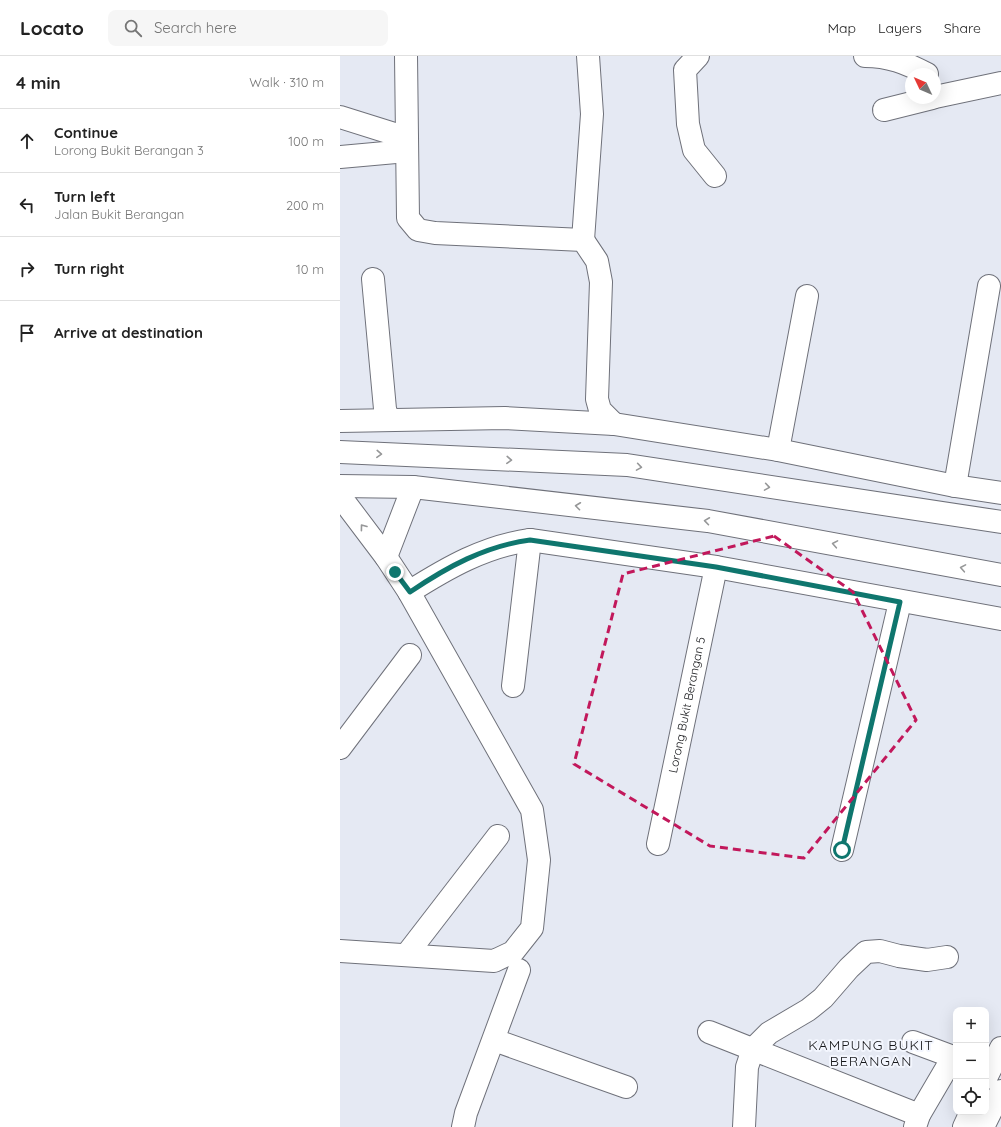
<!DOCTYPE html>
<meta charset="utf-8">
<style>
:root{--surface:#fff;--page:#f6f6f6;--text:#222;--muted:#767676;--line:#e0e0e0}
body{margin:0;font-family:Quicksand,sans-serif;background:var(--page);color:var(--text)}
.controls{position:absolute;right:12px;bottom:12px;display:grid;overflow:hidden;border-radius:8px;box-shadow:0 4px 16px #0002}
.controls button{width:36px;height:36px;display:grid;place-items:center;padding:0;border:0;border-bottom:1px solid var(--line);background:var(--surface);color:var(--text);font:20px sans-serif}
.compass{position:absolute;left:565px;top:12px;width:36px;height:36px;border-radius:50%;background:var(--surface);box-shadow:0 4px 16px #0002;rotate:314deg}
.stop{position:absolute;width:12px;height:12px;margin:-9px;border:3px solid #0f766e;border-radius:50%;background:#fff}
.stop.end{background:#0f766e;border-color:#fff;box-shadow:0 1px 4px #0008}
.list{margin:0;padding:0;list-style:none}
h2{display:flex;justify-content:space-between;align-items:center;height:52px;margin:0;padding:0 16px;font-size:17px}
h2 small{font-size:13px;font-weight:400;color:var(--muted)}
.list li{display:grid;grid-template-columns:26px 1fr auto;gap:12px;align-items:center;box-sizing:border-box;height:64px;padding:0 16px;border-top:1px solid var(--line)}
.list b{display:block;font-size:15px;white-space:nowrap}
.list p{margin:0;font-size:13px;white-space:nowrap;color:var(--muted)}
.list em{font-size:13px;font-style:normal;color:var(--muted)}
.icon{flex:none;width:22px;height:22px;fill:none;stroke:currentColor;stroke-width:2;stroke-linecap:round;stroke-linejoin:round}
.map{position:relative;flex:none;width:661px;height:1071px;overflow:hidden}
header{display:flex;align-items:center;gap:24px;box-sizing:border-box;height:56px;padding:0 20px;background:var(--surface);border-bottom:1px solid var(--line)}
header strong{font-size:19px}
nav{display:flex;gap:22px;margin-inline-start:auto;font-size:14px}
.search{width:280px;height:36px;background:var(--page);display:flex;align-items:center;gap:10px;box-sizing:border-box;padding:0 14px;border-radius:8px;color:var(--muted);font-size:15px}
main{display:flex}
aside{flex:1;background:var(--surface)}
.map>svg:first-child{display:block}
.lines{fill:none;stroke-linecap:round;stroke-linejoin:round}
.minor-casing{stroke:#6f717a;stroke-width:24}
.major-casing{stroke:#6f717a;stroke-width:24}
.highway-casing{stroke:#6f717a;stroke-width:24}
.minor{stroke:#fff;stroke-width:22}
.major{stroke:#fff;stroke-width:22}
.highway{stroke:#fff;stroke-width:22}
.oneway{stroke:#969798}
.route{stroke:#0f766e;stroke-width:5}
.marked{fill:none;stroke:#c2185b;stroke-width:3;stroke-dasharray:8 5;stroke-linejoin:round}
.labels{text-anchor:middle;stroke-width:4;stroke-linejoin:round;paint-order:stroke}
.street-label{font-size:12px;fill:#16171a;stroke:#f3f6fe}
.quarter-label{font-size:14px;letter-spacing:1px;fill:#16171a;stroke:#f3f6fe}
</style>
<header>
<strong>Locato</strong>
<div class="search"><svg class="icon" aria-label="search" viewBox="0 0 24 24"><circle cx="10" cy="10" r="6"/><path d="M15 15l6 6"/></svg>Search here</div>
<nav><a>Map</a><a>Layers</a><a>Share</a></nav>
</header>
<main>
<aside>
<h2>4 min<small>Walk · 310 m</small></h2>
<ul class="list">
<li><svg class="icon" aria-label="ahead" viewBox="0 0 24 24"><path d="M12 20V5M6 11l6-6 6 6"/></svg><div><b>Continue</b><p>Lorong Bukit Berangan 3</p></div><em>100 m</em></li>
<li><svg class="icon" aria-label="left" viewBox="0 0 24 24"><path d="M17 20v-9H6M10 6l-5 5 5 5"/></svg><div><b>Turn left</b><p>Jalan Bukit Berangan</p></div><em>200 m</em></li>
<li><svg class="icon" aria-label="right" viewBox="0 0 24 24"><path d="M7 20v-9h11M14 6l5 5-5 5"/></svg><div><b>Turn right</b></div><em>10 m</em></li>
<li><svg class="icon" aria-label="arrive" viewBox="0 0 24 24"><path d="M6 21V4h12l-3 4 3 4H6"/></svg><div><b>Arrive at destination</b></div></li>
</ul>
</aside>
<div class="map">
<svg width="661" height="1071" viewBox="0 0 661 1071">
<rect width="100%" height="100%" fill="#e5e9f3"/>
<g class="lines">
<g class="minor-casing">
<g id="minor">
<path d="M66,0L68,162L78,174L95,177L243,184L257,205L261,226L257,343L260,354L274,368"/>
<path d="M358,0L345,14L348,68L354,94L375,120"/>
<path d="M525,0C549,0 566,7 587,18"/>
<path d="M595,41L661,27"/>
<path d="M544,54L592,42"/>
<path d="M0,61L67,82"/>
<path d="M0,101L67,95"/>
<path d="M243,184L252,58L248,0"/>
<path d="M33,223L45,353L48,363"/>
<path d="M0,365L165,362L274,368L438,394L615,430L661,437"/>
<path d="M438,394L467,240"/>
<path d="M615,430L649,230"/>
<path d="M0,440L46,501L69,536L192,754L199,804L192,872L173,896L154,905L0,895"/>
<path d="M46,501L73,431"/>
<path d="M69,536C107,512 145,490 190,484L376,511L661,563"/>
<path d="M173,630L190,484"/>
<path d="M0,692L70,599"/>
<path id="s1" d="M318,788L376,511"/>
<path d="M502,794L560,546"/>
<path d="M67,898L158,780"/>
<path d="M369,976L579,1059"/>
<path d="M154,984L286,1031"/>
<path d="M573,986L616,1002"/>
<path d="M123,1071L126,1057L179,914"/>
<path d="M404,1071L407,1011L413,993L429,977L468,954L483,942L509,912L526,896L540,895L559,900L587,904L607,901"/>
<path d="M575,1071L579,1059L613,1001"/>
</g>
</g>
<g class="major-casing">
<path id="major" d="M0,396L287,409L661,466
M0,430L73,431L368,465L661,519"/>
</g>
<g class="highway-casing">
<path id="highway" d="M646,1022L661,992
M624,1071L631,1056
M643,1071L661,1035"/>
</g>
<use href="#minor" class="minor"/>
<use href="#major" class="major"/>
<use href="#highway" class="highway"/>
</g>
<defs><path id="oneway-chevron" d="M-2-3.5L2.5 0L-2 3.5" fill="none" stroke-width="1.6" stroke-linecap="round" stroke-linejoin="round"/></defs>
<g class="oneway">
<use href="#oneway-chevron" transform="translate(39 398) rotate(3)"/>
<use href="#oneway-chevron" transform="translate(169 404) rotate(3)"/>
<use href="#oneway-chevron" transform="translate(299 411) rotate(9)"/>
<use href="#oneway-chevron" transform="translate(427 431) rotate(9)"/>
<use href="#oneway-chevron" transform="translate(238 450) rotate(-173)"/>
<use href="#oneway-chevron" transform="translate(367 465) rotate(-172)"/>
<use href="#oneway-chevron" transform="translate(23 471) rotate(-127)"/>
<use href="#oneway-chevron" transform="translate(495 488) rotate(-170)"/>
<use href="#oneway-chevron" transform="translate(623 512) rotate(-170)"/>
</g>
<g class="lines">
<path class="route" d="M55,516L70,536C107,511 145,490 190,484L376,511L560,546L502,794"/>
</g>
<path class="marked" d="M434,480L513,536L576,664L464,802L370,790L234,708L283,518Z"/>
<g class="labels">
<g class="street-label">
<text dy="4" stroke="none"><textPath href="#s1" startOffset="142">Lorong Bukit Berangan 5</textPath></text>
</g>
<g class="quarter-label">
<text x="531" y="994">KAMPUNG BUKIT<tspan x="531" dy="16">BERANGAN</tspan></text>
</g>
</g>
</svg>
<div class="controls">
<button>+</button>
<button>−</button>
<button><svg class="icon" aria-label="locate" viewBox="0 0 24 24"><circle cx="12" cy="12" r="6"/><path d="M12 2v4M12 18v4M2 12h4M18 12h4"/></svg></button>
</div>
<svg class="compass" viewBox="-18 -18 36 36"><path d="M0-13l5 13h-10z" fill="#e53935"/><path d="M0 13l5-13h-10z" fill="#767676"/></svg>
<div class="stop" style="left:502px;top:794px"></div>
<div class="stop end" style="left:55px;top:516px"></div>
</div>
</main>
